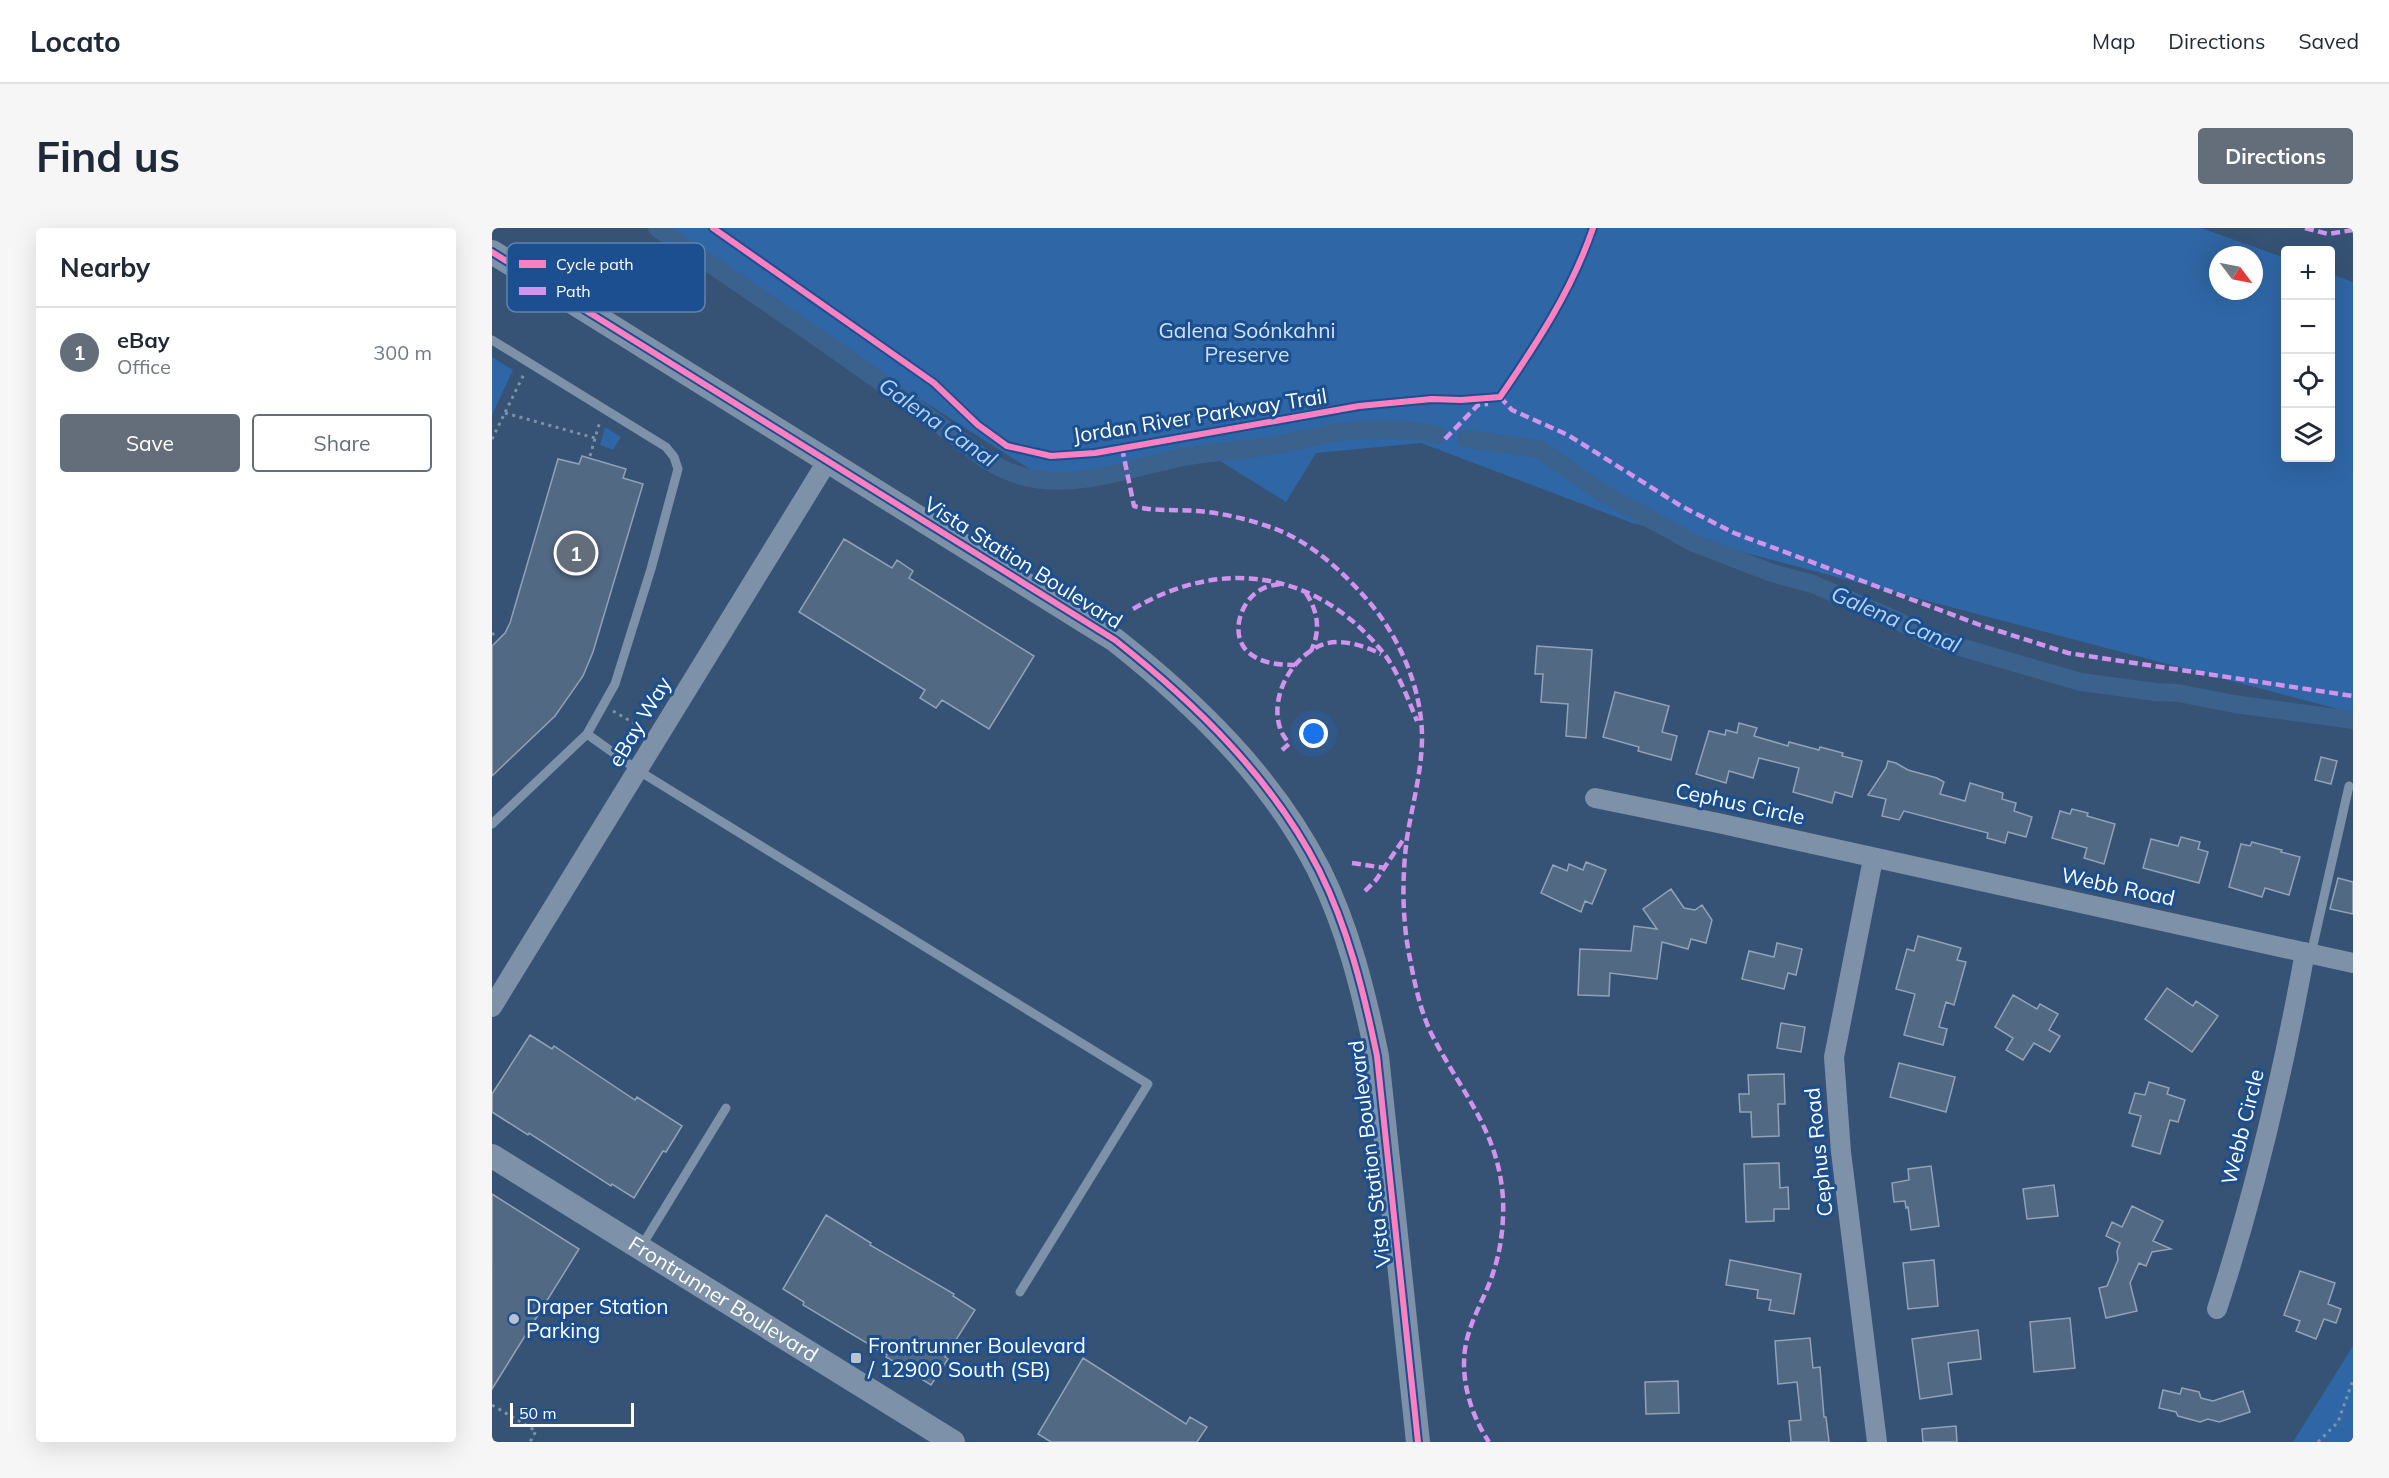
<!DOCTYPE html>
<meta charset="utf-8">
<style>
:root{--surface:#fff;--page:#f6f6f7;--text:#1f2937;--muted:#747a83;--line:#e0e1e3;--accent:#646e7b}
body{margin:0;font-family:Mulish,sans-serif;background:var(--page);color:var(--text)}
.controls{position:absolute;right:18px;top:18px;display:grid;overflow:hidden;border-radius:6px;box-shadow:0 6px 24px #0002}
.controls button{width:54px;height:54px;display:grid;place-items:center;padding:0;border:0;border-bottom:2px solid var(--line);background:var(--surface);color:var(--text);font:30px sans-serif}
.compass{position:absolute;left:1717px;top:18px;width:54px;height:54px;border-radius:50%;background:var(--surface);box-shadow:0 6px 24px #0002;rotate:122deg}
.scale{position:absolute;left:18px;bottom:15px;width:124px;box-sizing:border-box;padding-left:6px;border:3px solid #fff;border-top:0;font-size:16px;line-height:21px;white-space:nowrap;color:#fff;-webkit-text-stroke:4px #1b4f8f;paint-order:stroke}
.you{position:absolute;left:822px;top:506px;width:21px;height:21px;margin:-15px;border:4px solid #fff;border-radius:50%;background:#1a73e8;box-shadow:0 0 0 9px #1a73e833}
.badge{display:grid;place-items:center;width:39px;height:39px;border-radius:50%;background:var(--accent);color:#fff;font-size:20px;font-weight:700}
.pin{position:absolute;translate:-50% -50%;border:3px solid #fff;box-shadow:0 2px 6px #0006}
.list{margin:0;padding:0;list-style:none}
h2{display:flex;justify-content:space-between;align-items:center;height:78px;margin:0;padding:0 24px;font-size:26px}
h2 small{font-size:20px;font-weight:400;color:var(--muted)}
.list li{display:grid;grid-template-columns:39px 1fr auto;gap:18px;align-items:center;box-sizing:border-box;height:90px;padding:0 24px;border-top:2px solid var(--line)}
.list b{display:block;font-size:22px;white-space:nowrap}
.list p{margin:0;font-size:20px;white-space:nowrap;color:var(--muted)}
.list em{font-size:20px;font-style:normal;color:var(--muted)}
.actions{display:flex;gap:12px;padding:18px 24px}
.actions a{flex:1;padding:14px 0;border:2px solid var(--accent);border-radius:6px;text-align:center;font-size:21px;color:var(--accent)}
.actions .main{background:var(--accent);color:#fff}
.icon{flex:none;width:33px;height:33px;fill:none;stroke:currentColor;stroke-width:2;stroke-linecap:round;stroke-linejoin:round}
.map{position:relative;flex:none;width:1861px;height:1214px;overflow:hidden;border-radius:6px}
header{display:flex;align-items:center;gap:36px;box-sizing:border-box;height:84px;padding:0 30px;background:var(--surface);border-bottom:2px solid var(--line)}
header strong{font-size:28px}
nav{display:flex;gap:33px;margin-inline-start:auto;font-size:21px}
.intro{display:flex;align-items:center;justify-content:space-between;box-sizing:border-box;height:144px;padding:0 36px}
h1{margin:0;font-size:42px}
.button{padding:15px 27px;border-radius:6px;background:var(--accent);color:#fff;font-size:21px;font-weight:700}
main{display:flex;gap:36px;padding:0 36px}
aside{flex:1;background:var(--surface);border-radius:6px;box-shadow:0 6px 24px #0002}
.map>svg:first-child{display:block}
.green{fill:#2f66a5;fill-rule:evenodd}
.lines{fill:none;stroke-linecap:round;stroke-linejoin:round}
.canal{stroke:#3b618d;stroke-width:18}
.building{fill:#526984;stroke:#92a2b6;stroke-width:1.5}
.path{stroke:#7d92a8;stroke-width:3;stroke-dasharray:3 4.5;stroke-linecap:butt}
.service{stroke:#7d92a8;stroke-width:9}
.minor{stroke:#7d92a8;stroke-width:20}
.tertiary{stroke:#7d92a8;stroke-width:24}
.quiet{stroke:#d193ec;stroke-width:4.5;stroke-dasharray:9 4.5;stroke-linecap:butt}
.cycleway-casing{stroke:#1b4f8f;stroke-width:10}
.cycleway{stroke:#ff80c0;stroke-width:6}
.poi-dot{fill:#b9c2ce;stroke:#1b4f8f;stroke-width:2}
.labels{text-anchor:middle;stroke-width:6;stroke-linejoin:round;paint-order:stroke}
.park-label{font-size:21px;fill:#cfe3fa;stroke:#1b4f8f}
.street-label{font-size:21px;fill:#fff;stroke:#1b4f8f}
.poi-label{font-size:21px;fill:#fff;stroke:#1b4f8f;text-anchor:start}
.water-label{font-size:22px;font-style:italic;fill:#b5d3f5;stroke:#1b4f8f}
.key{fill:#1b4f8f;stroke:#5f84b1;stroke-width:1.5}
.key-label{font-size:16px;fill:#fff}
</style>
<header>
<strong>Locato</strong>
<nav><a>Map</a><a>Directions</a><a>Saved</a></nav>
</header>
<div class="intro"><h1>Find us</h1><a class="button">Directions</a></div>
<main>
<aside>
<h2>Nearby<small></small></h2>
<ul class="list">
<li><span class="badge">1</span><div><b>eBay</b><p>Office</p></div><em>300 m</em></li>
</ul>
<div class="actions"><a class="main">Save</a><a>Share</a></div>
</aside>
<div class="map">
<svg width="1861" height="1214" viewBox="0 0 1861 1214">
<rect width="100%" height="100%" fill="#365274"/>
<path class="green" d="M161,0H1709L1793,30L1794,230H1838L1839,46L1861,54V485L1140,295L929,215L824,225L794,274L728,233L550,249ZM1726,27H1762V63H1726Z
M0,129L21,142L0,187Z
M113,199L129,209L121,222L108,217Z
M1861,1118V1214H1801Z"/>
<g class="lines">
<path class="canal" d="M165,0C276,75 387,150 493,231C556,273 620,244 687,230C716,224 744,223 773,219C796,216 818,209 841,205C874,201 912,199 945,207
M974,211L1047,221L1112,266L1202,315L1280,345L1321,356L1404,392L1444,412L1589,454L1663,464L1686,465L1742,476L1861,492"/>
</g>
<path class="building" d="M90,228L134,241L131,250L151,256L101,424L91,448L63,488L0,548V418L13,405L18,395L66,231L87,236Z
M352,311L400,340L405,332L421,343L417,350L542,428L497,501L450,472L444,480L428,470L433,462L307,384Z
M1045,418L1100,422L1094,510L1074,508L1076,476L1049,474L1051,446H1043Z
M1123,464L1177,478L1170,504L1185,508L1179,532L1146,523L1147,519L1111,509Z
M1247,495L1265,500L1262,508L1296,518L1297,514L1327,522L1328,519L1351,525L1350,528L1370,533L1360,569L1343,564L1340,575L1301,564L1307,540L1267,530L1261,550L1237,543L1234,555L1204,546L1217,503L1233,507L1234,502L1245,505Z
M1829,529L1845,533L1839,556L1823,552Z
M1396,533L1404,535L1416,542L1445,550L1452,554L1448,566L1473,573L1478,555L1511,565L1510,571L1524,575L1522,583L1540,589L1534,609L1516,604L1513,615L1495,610L1496,605L1412,583L1407,592L1390,588L1394,571L1376,567L1394,540Z
M1580,581L1596,585L1595,588L1623,596L1612,636L1592,630L1595,620L1560,610L1568,583L1578,586Z
M1689,609L1708,614L1706,621L1716,624L1707,655L1651,640L1659,611L1686,618Z
M1760,614L1790,622L1789,624L1808,629L1797,667L1773,660L1770,669L1737,659L1749,616L1758,618Z
M1094,634L1114,642L1100,676L1093,673L1089,684L1049,665L1061,637L1075,643L1077,636L1091,642Z
M1846,650L1861,654V686L1838,681Z
M1179,661L1192,680L1203,682L1210,677L1220,692L1214,715L1199,711L1196,721L1170,714L1165,751L1118,745L1117,768L1086,767L1088,721L1139,723L1142,698L1165,701L1151,681Z
M1426,708L1469,720L1465,732L1474,734L1462,777L1454,774L1447,799L1455,801L1451,817L1412,807L1423,766L1404,761L1415,721L1422,723Z
M1285,715L1310,721L1304,747L1296,745L1292,761L1250,751L1257,723L1282,729Z
M1675,760L1701,778L1704,773L1726,788L1700,824L1653,791Z
M1521,767L1545,781L1548,776L1566,786L1557,802L1568,808L1558,824L1542,815L1531,832L1514,822L1521,810L1503,799Z
M1289,795L1313,799L1309,824L1285,820Z
M38,807L60,821L62,818L143,872L145,869L190,898L174,924L171,923L142,970L120,956L119,958L37,905L36,907L0,884V866Z
M1407,835L1463,849L1454,884L1398,869Z
M1292,846L1293,876H1286L1287,908L1260,909L1259,884H1248L1247,866H1257L1256,847Z
M1657,854L1677,860L1675,866L1693,872L1686,894L1678,892L1668,926L1640,918L1649,888L1637,885L1643,865L1653,867Z
M1287,935L1288,960L1296,959L1297,981H1282V993L1254,994L1252,936Z
M1439,938L1447,998L1419,1002L1416,979L1414,980L1413,973L1402,974L1400,955L1417,952L1416,941Z
M1562,957L1566,988L1535,991L1531,961Z
M0,966L87,1021L0,1161Z
M1640,978L1671,993L1661,1013L1679,1021L1660,1024L1654,1038L1647,1035L1638,1055L1645,1083L1614,1090L1607,1060L1615,1058L1626,1032L1625,1023L1628,1015L1614,1008L1620,994L1630,999Z
M334,987L379,1015L378,1017L462,1066L461,1068L483,1082L453,1129L456,1131L439,1157L394,1129L395,1127L311,1077L312,1074L291,1061Z
M1238,1032L1309,1046L1302,1086L1277,1082L1279,1072L1265,1070L1266,1062L1234,1057Z
M1442,1032L1446,1078L1416,1081L1411,1035Z
M1808,1043L1843,1055L1836,1076L1849,1081L1844,1095L1832,1091L1824,1111L1804,1103L1808,1093L1792,1087Z
M1578,1090L1583,1140L1542,1144L1538,1094Z
M1486,1102L1489,1131L1456,1135L1460,1166L1428,1171L1420,1111Z
M1318,1110L1321,1140L1328,1139L1332,1189H1334L1337,1214H1299L1297,1193L1309,1192L1305,1154L1286,1156L1283,1113Z
M591,1130L694,1196L698,1189L715,1199L705,1214H559L546,1206Z
M1186,1153L1187,1185L1154,1186L1153,1154Z
M1690,1160L1707,1164L1709,1170L1721,1173L1751,1163L1758,1184L1727,1194L1716,1191L1708,1194L1686,1188L1684,1184L1667,1180L1671,1162L1688,1166Z
M1464,1198L1465,1214H1431L1430,1201Z"/>
<g class="lines">
<path class="path" d="M13,185L103,210
M0,211L32,146
M98,228L108,193
M0,405L2,407
M121,483L145,497
M0,1177L44,1203L38,1214
M1826,1214L1846,1194L1861,1152"/>
<path class="service" d="M0,112L174,219L182,229L186,241L159,341L123,456L95,506L0,596
M95,506L147,543L656,856L528,1064
M1819,726L1857,558
M149,1019L234,880"/>
<path class="minor" d="M1103,570L1226,595L1861,735
M1381,631L1342,829L1349,924L1385,1214
M0,779L336,232
M1725,1081C1763,965 1791,845 1813,724"/>
<g class="tertiary">
<path d="M0,24L623,412C704,476 780,550 827,642C856,700 872,765 885,828L926,1214"/>
<path id="s1" d="M0,928L461,1214"/>
</g>
<path class="quiet" d="M1813,0L1836,6L1861,2
M1008,169L1020,182L1076,207L1189,278L1242,305L1488,397L1576,425L1861,468
M953,211L986,177L996,176
M630,220L642,278C662,284 684,281 705,283C730,285 755,291 778,299C814,311 846,339 871,367C906,405 931,460 930,513C929,547 920,578 915,610C910,647 910,689 917,726C922,752 928,784 941,809C970,865 1007,904 1011,971C1012,996 1009,1022 1001,1045C995,1065 983,1084 977,1104C965,1140 976,1183 997,1214
M788,356C782,357 775,358 770,361C746,373 735,414 763,429C775,436 790,437 803,437
M814,365C826,384 829,402 819,423
M641,381C731,328 827,343 893,427C907,446 916,471 925,493
M790,522L797,516C794,511 789,505 788,500C778,469 798,432 827,418C846,409 871,417 889,426
M860,635L893,640
M873,663L884,652L913,609"/>
<g class="cycleway-casing">
<path id="cycleway" d="M221,0L442,155L486,197L515,218L559,228L603,225L867,178L940,171L969,172L1008,169C1045,115 1080,62 1101,0
M0,24L623,412C704,476 780,550 827,642C856,700 872,765 885,828L926,1214"/>
</g>
<use href="#cycleway" class="cycleway"/>
</g>
<g class="poi-dot">
<circle cx="22" cy="1091" r="6"/>
<rect x="358" y="1124" width="12" height="12" rx="3"/>
</g>
<g class="labels">
<g class="park-label">
<text x="755" y="110">Galena Soónkahni<tspan x="755" dy="24">Preserve</tspan></text>
</g>
<g class="street-label">
<text transform="translate(708 188) rotate(-9)" y="7">Jordan River Parkway Trail</text>
<text transform="translate(531 335) rotate(32)" y="7">Vista Station Boulevard</text>
<text transform="translate(148 494) rotate(-59)" y="7">eBay Way</text>
<text transform="translate(1248 576) rotate(12)" y="7">Cephus Circle</text>
<text transform="translate(1626 659) rotate(12)" y="7">Webb Road</text>
<text transform="translate(1751 899) rotate(-76)" y="7">Webb Circle</text>
<text transform="translate(1327 924) rotate(-96)" y="7">Cephus Road</text>
<text transform="translate(878 926) rotate(-97)" y="7">Vista Station Boulevard</text>
<text dy="7" stroke="none"><textPath href="#s1" startOffset="272">Frontrunner Boulevard</textPath></text>
</g>
<g class="poi-label">
<text x="34" y="1086">Draper Station<tspan x="34" dy="24">Parking</tspan></text>
<text x="376" y="1125">Frontrunner Boulevard<tspan x="376" dy="24">/ 12900 South (SB)</tspan></text>
</g>
<g class="water-label">
<text transform="translate(446 194) rotate(35)" y="8">Galena Canal</text>
<text transform="translate(1404 391) rotate(23)" y="8">Galena Canal</text>
</g>
</g>
<rect x="15" y="15" width="198" height="69" rx="9" class="key"/>
<rect x="27" y="32" width="27" height="8" fill="#ff80c0"/>
<rect x="27" y="59" width="27" height="8" fill="#d193ec"/>
<g class="key-label">
<text x="64" y="42">Cycle path</text>
<text x="64" y="69">Path</text>
</g>
</svg>
<div class="controls">
<button>+</button>
<button>−</button>
<button><svg class="icon" aria-label="locate" viewBox="0 0 24 24"><circle cx="12" cy="12" r="6"/><path d="M12 2v4M12 18v4M2 12h4M18 12h4"/></svg></button>
<button><svg class="icon" aria-label="layers" viewBox="0 0 24 24"><path d="M12 4l9 5-9 5-9-5zM3 14l9 5 9-5"/></svg></button>
</div>
<svg class="compass" viewBox="-18 -18 36 36"><path d="M0-13l5 13h-10z" fill="#e53935"/><path d="M0 13l5-13h-10z" fill="#747a83"/></svg>
<div class="scale">50 m</div>
<div class="you"></div>
<div class="pin badge" style="left:84px;top:325px">1</div>
</div>
</main>
